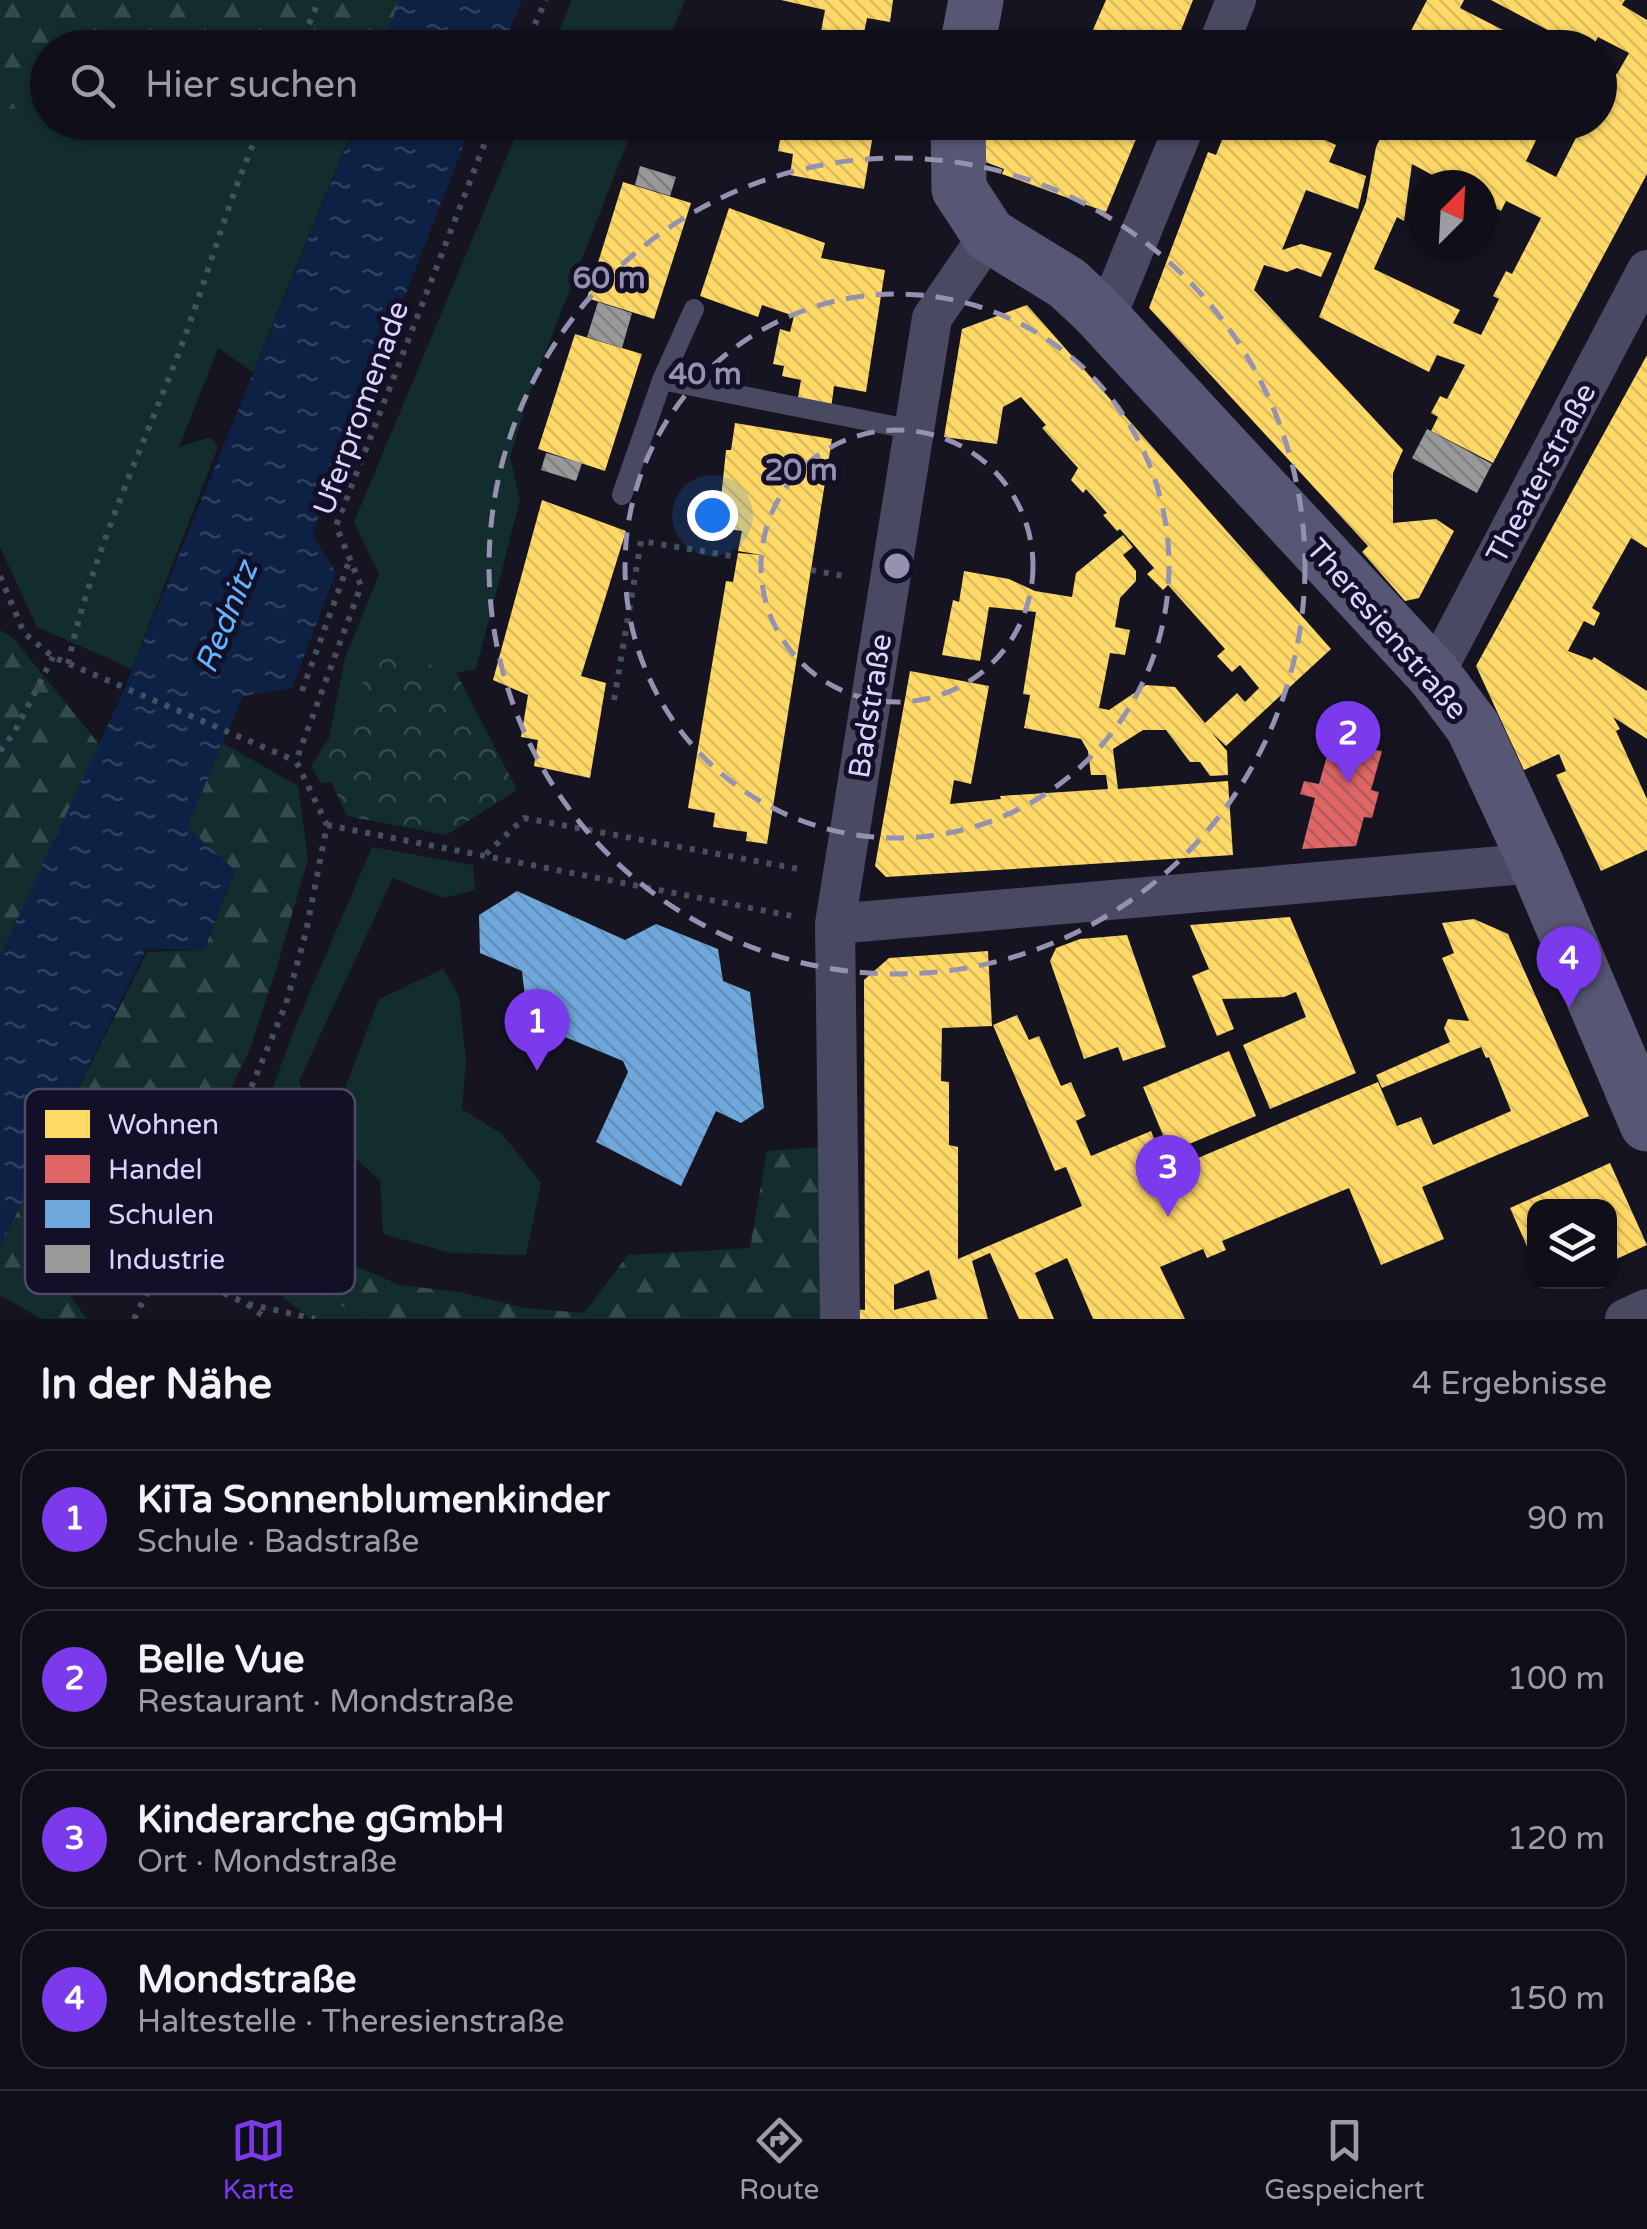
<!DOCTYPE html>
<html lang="de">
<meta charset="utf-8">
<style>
:root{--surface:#100f19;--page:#191822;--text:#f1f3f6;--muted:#9c9ca2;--line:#302f38;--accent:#7c3aed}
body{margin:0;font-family:"Varela Round",sans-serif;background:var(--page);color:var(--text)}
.controls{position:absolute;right:30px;bottom:30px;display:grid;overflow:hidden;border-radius:20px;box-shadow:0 2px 8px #0004}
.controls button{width:90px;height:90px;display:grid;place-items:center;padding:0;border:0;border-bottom:2px solid var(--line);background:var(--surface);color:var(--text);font:50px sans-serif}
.compass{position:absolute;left:1407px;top:170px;width:90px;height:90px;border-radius:50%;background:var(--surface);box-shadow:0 2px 8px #0004;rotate:24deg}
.you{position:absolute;left:712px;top:515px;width:35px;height:35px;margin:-25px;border:8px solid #fff;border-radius:50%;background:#1a73e8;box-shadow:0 0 0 15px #1a73e833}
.badge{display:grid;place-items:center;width:65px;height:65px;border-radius:50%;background:var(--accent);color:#fff;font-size:32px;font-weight:700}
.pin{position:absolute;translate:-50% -82px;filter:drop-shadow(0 2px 5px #0008)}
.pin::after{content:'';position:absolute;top:52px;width:35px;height:30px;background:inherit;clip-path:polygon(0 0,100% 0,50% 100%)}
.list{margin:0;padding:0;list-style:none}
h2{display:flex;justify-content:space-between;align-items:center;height:130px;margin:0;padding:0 40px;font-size:42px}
h2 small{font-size:32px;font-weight:400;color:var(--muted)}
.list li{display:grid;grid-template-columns:65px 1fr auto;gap:30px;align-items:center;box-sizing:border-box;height:140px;margin:0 20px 20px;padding:0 20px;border:2px solid var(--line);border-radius:30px}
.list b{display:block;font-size:38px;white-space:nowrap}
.list p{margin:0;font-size:32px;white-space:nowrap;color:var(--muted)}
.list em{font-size:32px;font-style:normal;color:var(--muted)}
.icon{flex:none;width:55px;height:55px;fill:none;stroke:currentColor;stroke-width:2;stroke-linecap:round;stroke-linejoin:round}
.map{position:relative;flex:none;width:1647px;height:1319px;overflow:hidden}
.search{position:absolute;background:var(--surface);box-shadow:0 2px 8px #0004;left:30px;right:30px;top:30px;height:110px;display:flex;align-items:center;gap:25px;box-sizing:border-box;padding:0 35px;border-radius:55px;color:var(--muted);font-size:38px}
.sheet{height:770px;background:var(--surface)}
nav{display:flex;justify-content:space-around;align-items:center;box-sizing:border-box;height:140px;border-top:2px solid var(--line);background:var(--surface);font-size:28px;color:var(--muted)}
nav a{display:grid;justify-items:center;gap:5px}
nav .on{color:var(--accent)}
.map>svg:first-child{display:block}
.grass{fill:#132c2d}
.forest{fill:url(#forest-firs)}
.park{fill:url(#park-crowns)}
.water{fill:url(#water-ripples)}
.homes{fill:url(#homes-back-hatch);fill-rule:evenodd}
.shops{fill:url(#shops-back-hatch)}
.schools{fill:url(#schools-back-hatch)}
.industry{fill:url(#industry-back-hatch)}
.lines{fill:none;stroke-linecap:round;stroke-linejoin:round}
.path{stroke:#44505f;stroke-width:6;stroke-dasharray:5 8;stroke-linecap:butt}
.lane{stroke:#4a4962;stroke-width:20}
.street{stroke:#4a4962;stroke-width:40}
.secondary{stroke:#575674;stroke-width:55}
.ring{fill:none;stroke:#9591b1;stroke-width:5;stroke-dasharray:18 12}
.labels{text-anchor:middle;stroke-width:10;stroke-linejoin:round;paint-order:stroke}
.street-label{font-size:30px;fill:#d9d4ff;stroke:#130f26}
.water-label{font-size:32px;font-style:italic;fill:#62b6ff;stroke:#130f26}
.key{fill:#130f26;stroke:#4e4a67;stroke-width:2.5}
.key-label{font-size:28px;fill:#d9d4ff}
.centre{fill:#9591b1;stroke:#130f26;stroke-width:5}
.ring-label{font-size:30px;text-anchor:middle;font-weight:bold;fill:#9591b1;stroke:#130f26;stroke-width:10;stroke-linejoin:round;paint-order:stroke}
</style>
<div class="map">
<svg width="1647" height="1319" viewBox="0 0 1647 1319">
<defs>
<pattern id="forest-firs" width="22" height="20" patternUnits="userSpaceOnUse" patternTransform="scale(2.5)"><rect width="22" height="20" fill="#132c2d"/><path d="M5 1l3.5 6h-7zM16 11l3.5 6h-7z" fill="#354a4c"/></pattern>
<pattern id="park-crowns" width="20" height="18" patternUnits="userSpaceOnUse" patternTransform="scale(2.5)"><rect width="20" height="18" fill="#132c2d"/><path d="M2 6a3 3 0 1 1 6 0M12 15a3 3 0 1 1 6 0" fill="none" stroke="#354a4c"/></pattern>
<pattern id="water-ripples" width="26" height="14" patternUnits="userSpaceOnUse" patternTransform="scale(2.5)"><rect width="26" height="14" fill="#0d2144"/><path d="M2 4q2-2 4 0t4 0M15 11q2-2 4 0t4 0" fill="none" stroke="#304060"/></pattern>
<pattern id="homes-back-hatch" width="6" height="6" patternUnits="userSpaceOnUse" patternTransform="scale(2.5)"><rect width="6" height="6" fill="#ffd966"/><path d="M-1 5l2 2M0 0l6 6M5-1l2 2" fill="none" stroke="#d9ba61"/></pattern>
<pattern id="shops-back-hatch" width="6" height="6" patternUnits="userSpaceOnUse" patternTransform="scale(2.5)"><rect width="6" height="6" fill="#e06666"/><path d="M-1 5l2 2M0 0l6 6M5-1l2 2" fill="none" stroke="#b05b5e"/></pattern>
<pattern id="schools-back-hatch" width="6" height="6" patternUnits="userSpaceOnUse" patternTransform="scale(2.5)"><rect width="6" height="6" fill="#6fa8dc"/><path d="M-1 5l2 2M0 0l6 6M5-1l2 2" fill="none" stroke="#648eb8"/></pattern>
<pattern id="industry-back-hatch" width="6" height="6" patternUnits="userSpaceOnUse" patternTransform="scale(2.5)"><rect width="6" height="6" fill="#999"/><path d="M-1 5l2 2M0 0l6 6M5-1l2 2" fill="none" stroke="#7f7e82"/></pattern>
</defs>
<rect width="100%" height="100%" fill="#161421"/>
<path class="grass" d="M572,0H685L666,47H552Z
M47,105L48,122L355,123L253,372L218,348L179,447L210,437L218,447L132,669L37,627L0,547V110Z
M521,123H635L528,397L510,457L520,500L476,669L377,687L380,778L321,783L311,766L329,738L345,658L379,574L354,522Z
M372,847L473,865L475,890L444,898L393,878L299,1081L314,1128L339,1117L346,1085L379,999L443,969L459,996L466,1061L462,1109L502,1134L541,1183L526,1255L451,1253L383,1234L380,1181L355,1158L337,1201L298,1180L284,1145L259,1125L295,1027Z
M213,1240L367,1319H310Z"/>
<path class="forest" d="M0,0H400L384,47L48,48L47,105L0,110Z
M0,630L13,638L103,749L0,957Z
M221,742L298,786L308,859L276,970L248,1054L179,1191L59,1127L147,952L204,950L235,871L186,826Z
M819,1147L824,1319H367L213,1240L211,1193L229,1185L253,1190L243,1219L400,1285L459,1292L525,1308L584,1313L628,1255L750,1248L767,1151Z
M51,1178L62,1215L39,1254L87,1319H42L0,1295V1246L33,1179Z"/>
<path class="park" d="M381,651L456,672L517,790L446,835L347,816L320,758Z"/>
<path class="water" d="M399,0H522L502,47H383Z
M356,122L472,123L312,535L336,572L292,688L243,696L187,827L235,870L204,950L146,949L0,1247V956L120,699Z"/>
<path class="homes" d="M781,0H893L890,22L867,18L861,48H791L794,32L820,37L825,10Z
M1106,0H1193L1174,48H1085Z
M1427,0H1464L1460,8L1538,48H1402Z
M1491,0H1625L1622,5L1647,20V174L1493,463L1431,431L1438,417L1431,413L1440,396L1447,399L1465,365L1437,355L1429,372L1319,317L1366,202L1376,147L1388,122H1511L1538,136L1526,161L1556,177L1584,122H1600L1604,99L1600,97V80L1603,81L1609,71L1617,74L1629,53L1598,37L1592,48H1582ZM1412,164L1451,185H1482V201L1501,211L1506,201L1541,218L1512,274L1506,271L1493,296L1499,299L1481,335L1453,323L1460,310L1374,269L1397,217L1404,221Z
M768,122H875L864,189L790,175L793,154L778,151L780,140L766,138Z
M986,122H1143L1106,212L1002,174L1004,169L980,160Z
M1229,122H1332L1325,140L1336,145L1329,162L1366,176L1358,209L1306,190L1282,250L1301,244L1332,253L1321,277L1297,268L1287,272L1264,265L1254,290L1403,450L1393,473V523L1436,519L1454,531L1419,598L1405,601L1362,552L1368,546L1149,308L1208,152L1216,155Z
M623,182L691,203L654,319L587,298Z
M729,208L825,243L821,258L885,270L866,392L834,386L831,409L797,403L801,380L782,376L784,366L773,364L780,329L790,332L794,316L762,305L758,317L700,296Z
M1027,305L1331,649L1226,746L1212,733L1227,751L1228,775L1210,776L1200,762H1190L1166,730H1143L1113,749L1118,789L1228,781L1233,855L886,877L875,866L910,671L989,686L971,784L954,780L950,804L1001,799L1000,796L1108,789L1106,775H1091L1088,751L1081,739L1024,728L1030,695L1023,694L1036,612L989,607L980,661L942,655L953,600L959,602L964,571L1009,579L1035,591L1072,597L1076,573L1123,535L1133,547L1123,555L1136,571V581L1120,598L1115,627L1130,630L1125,655L1110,653L1099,708L1109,710L1146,685L1175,687L1205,723L1237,693L1245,702L1259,688L1240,665L1232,672L1217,656L1225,649L1168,585L1163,590L1147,574L1154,568L1120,529L1117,531L1103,515L1107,513L1086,489L1083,493L1071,480L1078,468L1042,428L1046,425L1021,397L1003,407L997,444L944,437L962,329Z
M575,334L642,354L605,471L538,449Z
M1647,355V548L1631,538L1592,608L1600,613L1594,626L1584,621L1568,651L1592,660L1594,657L1647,691V739L1613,717L1620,729L1616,731L1647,799V850L1601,871L1556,775L1566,771L1559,754L1524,770L1476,666Z
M735,423L832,439L767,844L746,841L747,832L713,827L715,813L688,808L726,581L733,582L738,553L762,555L738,551L742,531L729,529L731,521L719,518L726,450H731Z
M542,500L626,531L581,676L606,683L590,778L534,766L538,740L521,737L528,695L493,680Z
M1290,917L1356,1073L1270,1109L1243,1045L1306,1017L1296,992L1284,997L1222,999L1234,1029L1217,1036L1192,976L1209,969L1190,925Z
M1474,919L1508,934L1589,1116L1422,1187L1444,1239L1381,1265L1349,1188L1222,1241L1226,1250L1207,1258L1203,1249L1160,1267L1185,1319H1093L1067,1258L1035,1273L1054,1319H1019L990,1253L972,1261L988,1319H853V1309L865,1310L864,980L889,958L988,951L992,1026L942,1028L941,1081L949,1082V1145L958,1147V1259L1082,1206L1066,1167L1055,1171L993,1025L1017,1015L1029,1040L1039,1036L1061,1086L1071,1082L1086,1116L1076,1121L1091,1156L1151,1131L1167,1171L1378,1082L1397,1126L1421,1117L1433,1145L1511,1111L1489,1057L1486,1058L1481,1047L1382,1088L1376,1075L1450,1042L1444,1028L1448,1019L1469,1021L1442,958L1454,953L1442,923ZM929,1270L937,1299L894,1310V1285Z
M1127,935L1166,1047L1123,1061L1118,1047L1084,1059L1050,961L1056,948L1080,939Z
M1229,1051L1256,1116L1170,1152L1143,1087Z
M1610,1163L1647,1245L1610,1262V1206H1535L1534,1262L1510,1208Z"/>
<path class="shops" d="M1331,742L1382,751L1371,790L1379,792L1372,818L1364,817L1356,846L1302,849L1315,798L1300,794L1304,781L1319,784Z"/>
<path class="schools" d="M517,891L625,940L656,924L718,949L723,981L750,992L764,1108L741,1123L716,1111L681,1186L596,1142L628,1072L623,1061L565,1037L552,1017L526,1006L522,971L480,953L479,915Z"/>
<path class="industry" d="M640,166L676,177L670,196L635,185Z
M598,302L632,313L622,348L587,337Z
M1427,429L1492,464L1477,493L1412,458Z
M546,453L582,463L576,481L541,470Z"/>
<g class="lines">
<path class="path" d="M299,48L319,0
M524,48L546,0
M811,570L849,577
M0,576L24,633L53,657L296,761
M68,664C92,552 144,446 184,339C211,266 230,193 263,122
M302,691L350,559
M614,700L641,541L737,557
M0,751L14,733L53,657
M327,825L797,917
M486,854L524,818L804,870
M165,1265L247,1304L267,1319
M248,1304L315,1319
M134,1319L253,1083L286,1004L306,932L327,825L296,761L361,586L336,526L493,122"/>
<path class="lane" d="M694,309L662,380L914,430
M622,495L662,380"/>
<path class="street" d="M1217,48L1236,0
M1105,320L1186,122
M1434,675L1647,270
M835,924L1536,863
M840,1319L835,924L932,318L989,235
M1625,1319L1647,1309"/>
<path class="secondary" d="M967,48L976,0
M958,122L959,189L989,235L1067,283L1095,309L1434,675L1473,727L1536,863L1647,1124"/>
</g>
<g class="ring">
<circle cx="897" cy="566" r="136"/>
<circle cx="897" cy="566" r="272"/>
<circle cx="897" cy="566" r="408"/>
</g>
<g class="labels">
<g class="street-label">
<text transform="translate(361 408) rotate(-70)" y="10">Uferpromenade</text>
<text transform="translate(1541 473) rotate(-62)" y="10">Theaterstraße</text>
<text transform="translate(1387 629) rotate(49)" y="10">Theresienstraße</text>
<text transform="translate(870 706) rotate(-81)" y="10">Badstraße</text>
</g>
<g class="water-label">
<text transform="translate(226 617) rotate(-68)" y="11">Rednitz</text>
</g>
</g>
<rect x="25" y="1089" width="330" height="205" rx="15" class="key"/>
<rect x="45" y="1110" width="45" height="28" fill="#ffd966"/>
<rect x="45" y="1155" width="45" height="28" fill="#e06666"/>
<rect x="45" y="1200" width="45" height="28" fill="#6fa8dc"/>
<rect x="45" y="1245" width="45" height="28" fill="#999"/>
<g class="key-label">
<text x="108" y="1134">Wohnen</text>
<text x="108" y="1179">Handel</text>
<text x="108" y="1224">Schulen</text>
<text x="108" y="1269">Industrie</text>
</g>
<circle cx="897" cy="566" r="15" class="centre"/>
<g class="ring-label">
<text x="609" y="288">60 m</text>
<text x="705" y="384">40 m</text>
<text x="801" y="480">20 m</text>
</g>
</svg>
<div class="controls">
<button><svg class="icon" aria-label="layers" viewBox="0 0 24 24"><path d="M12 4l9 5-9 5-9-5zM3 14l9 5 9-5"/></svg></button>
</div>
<svg class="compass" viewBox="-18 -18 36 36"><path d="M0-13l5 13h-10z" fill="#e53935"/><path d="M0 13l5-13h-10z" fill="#9c9ca2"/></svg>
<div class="you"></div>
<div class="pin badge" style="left:537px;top:1071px">1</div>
<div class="pin badge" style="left:1348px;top:783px">2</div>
<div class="pin badge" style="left:1168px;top:1217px">3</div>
<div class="pin badge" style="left:1569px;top:1008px">4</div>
<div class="search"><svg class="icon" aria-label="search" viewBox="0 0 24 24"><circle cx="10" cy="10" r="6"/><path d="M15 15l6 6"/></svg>Hier suchen</div>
</div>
<section class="sheet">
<h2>In der Nähe<small>4 Ergebnisse</small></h2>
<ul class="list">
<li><span class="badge">1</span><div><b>KiTa Sonnenblumenkinder</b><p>Schule · Badstraße</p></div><em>90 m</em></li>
<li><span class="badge">2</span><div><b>Belle Vue</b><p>Restaurant · Mondstraße</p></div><em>100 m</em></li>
<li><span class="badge">3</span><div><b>Kinderarche gGmbH</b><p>Ort · Mondstraße</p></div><em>120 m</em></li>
<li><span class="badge">4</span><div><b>Mondstraße</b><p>Haltestelle · Theresienstraße</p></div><em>150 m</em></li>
</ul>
</section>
<nav>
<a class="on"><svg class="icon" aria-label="map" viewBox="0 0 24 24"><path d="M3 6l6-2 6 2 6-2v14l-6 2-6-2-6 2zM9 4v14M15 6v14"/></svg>Karte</a>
<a><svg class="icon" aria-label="directions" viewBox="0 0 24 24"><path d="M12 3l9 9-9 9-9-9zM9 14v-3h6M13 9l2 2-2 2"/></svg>Route</a>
<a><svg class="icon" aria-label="saved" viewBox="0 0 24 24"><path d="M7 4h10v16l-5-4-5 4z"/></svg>Gespeichert</a>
</nav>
